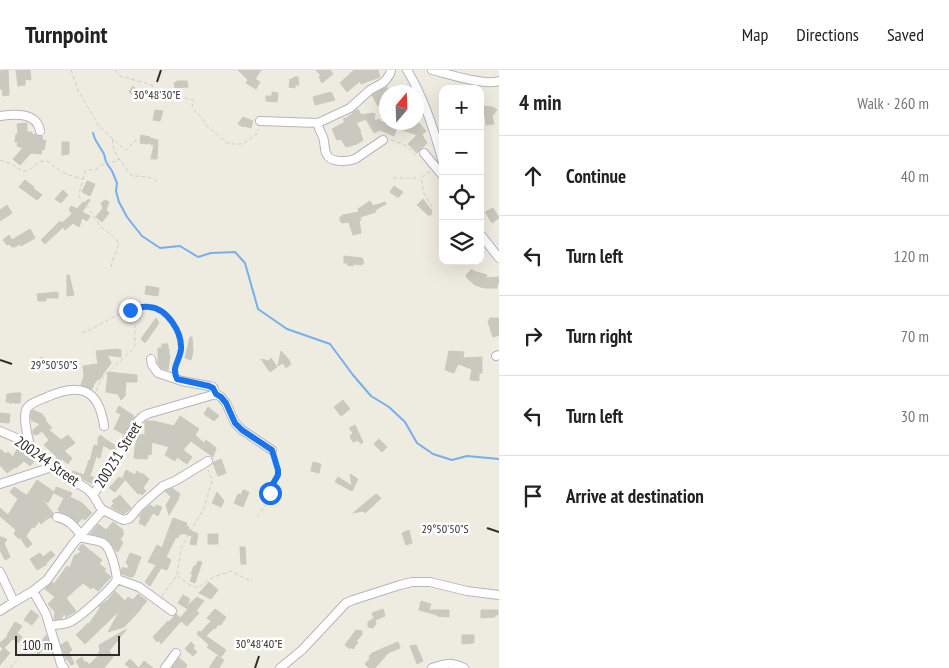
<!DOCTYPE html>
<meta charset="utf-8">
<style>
:root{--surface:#fff;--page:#f2f2f2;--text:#222;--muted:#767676;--line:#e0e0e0}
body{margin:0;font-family:"PT Sans Narrow",sans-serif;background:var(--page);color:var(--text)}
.controls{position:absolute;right:15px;top:15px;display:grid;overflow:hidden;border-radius:10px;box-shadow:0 5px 20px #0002}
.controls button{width:45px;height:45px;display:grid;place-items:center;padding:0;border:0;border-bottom:1px solid var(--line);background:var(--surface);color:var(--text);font:25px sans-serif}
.compass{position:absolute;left:379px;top:15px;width:45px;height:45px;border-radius:50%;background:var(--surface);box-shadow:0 5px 20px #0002;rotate:19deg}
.scale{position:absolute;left:15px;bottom:12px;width:105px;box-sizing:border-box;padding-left:5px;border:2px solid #2d2d2d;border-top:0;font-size:14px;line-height:18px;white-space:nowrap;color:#2d2d2d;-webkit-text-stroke:4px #fff;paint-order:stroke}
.stop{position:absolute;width:15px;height:15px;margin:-11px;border:4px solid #1a73e8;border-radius:50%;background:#fff}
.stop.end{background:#1a73e8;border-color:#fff;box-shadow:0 1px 5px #0008}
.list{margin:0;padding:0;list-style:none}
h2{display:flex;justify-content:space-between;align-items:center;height:65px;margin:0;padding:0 20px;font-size:21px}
h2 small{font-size:16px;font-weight:400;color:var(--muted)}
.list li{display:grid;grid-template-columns:32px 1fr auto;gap:15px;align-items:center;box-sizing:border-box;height:80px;padding:0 20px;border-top:1px solid var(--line)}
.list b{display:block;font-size:19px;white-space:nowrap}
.list em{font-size:16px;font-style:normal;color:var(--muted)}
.icon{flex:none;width:28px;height:28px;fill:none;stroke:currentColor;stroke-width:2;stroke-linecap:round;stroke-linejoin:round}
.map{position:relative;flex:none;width:499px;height:598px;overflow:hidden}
header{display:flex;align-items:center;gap:30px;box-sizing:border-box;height:70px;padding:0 25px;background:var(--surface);border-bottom:1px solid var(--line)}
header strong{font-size:24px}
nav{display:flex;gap:28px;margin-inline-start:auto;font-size:18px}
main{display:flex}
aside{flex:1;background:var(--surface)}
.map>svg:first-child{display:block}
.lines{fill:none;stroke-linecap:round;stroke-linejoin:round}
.stream{stroke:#78aeec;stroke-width:2}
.building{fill:#cac9bf;stroke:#cac9ba}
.minor-casing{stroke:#b5b4c0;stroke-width:10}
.path{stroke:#cdcdcd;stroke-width:1;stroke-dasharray:4 2.5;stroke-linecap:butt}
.minor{stroke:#fff;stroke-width:8}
.route{stroke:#1a73e8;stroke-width:6}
.ticks{fill:none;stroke:#2d2d2d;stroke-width:2}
.labels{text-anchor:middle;stroke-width:5;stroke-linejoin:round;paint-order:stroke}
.street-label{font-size:15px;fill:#2d2d2d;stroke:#fff}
.ticks-label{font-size:12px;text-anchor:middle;fill:#2d2d2d;stroke:#fff;stroke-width:5;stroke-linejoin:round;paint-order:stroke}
</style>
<header>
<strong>Turnpoint</strong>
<nav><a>Map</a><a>Directions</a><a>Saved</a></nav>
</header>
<main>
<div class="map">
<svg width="499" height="598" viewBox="0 0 499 598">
<rect width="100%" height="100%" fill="#eeece1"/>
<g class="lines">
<path class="stream" d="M93,63L95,69L104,84L106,92L112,101L117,113L116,121L119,132L127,147L142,166L160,178L180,176L198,187L211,183L235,182L245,193L258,239L287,259L330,274L353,305L371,326L389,337L405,352L417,373L433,384L452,390L467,386L499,389"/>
</g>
<path class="building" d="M8,0L9,25L3,26L2,19H0V1Z
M16,0H30L31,10L25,9V15L18,16Z
M238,0H261L255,9L260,12L256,19L246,13L248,10Z
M316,0H330L333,4L322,13L319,7L321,6Z
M354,0H378L380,7L361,14L360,11L347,22L340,13Z
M294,7H298L299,15H295V18L289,17L290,9H293Z
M178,11H187L188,17L175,18L174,13Z
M133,16L137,20L144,23L142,31L129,22Z
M387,17L389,21L386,22V28L381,30L383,33L378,36L372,25Z
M272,22L278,23L277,32L266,31V26H272Z
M331,22L335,30L315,35L313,27Z
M484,36L493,37L497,40L492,46L494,54L486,55L485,46L480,43Z
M358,39L361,45L373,43V44H376L374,45L375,51L379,49L381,52H418L426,61L422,65L427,73L417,83L408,74L417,65L397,58L394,66L380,60L374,63L366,49L356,53L361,61L360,62L363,70L357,74L346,77L341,69L337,70L332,59L345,52L343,49L349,47L348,46L353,44L352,43Z
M155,40L163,41L160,51L153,50Z
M243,47L253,51L251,58L244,56L243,57L238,54Z
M27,53V62H32V65L35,64L38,66H42L43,71L46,70L44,80H42L41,84L31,83L20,95L13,89L23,78L17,76L18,72H15L16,64L18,65L17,54Z
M141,65L150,67V68L158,70L157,89H151L154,75L150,74V71L148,74L140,73Z
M62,72H69V84L62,85Z
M25,110L34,117L33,118L42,125L37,130L19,117Z
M87,111L95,114L90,126L82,122Z
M394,116L403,122L399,127H397L390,122Z
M63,120L68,125L61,133L55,129Z
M89,129L90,130L82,142L90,146L87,151L82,148L79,157L73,153L65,160L63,157L45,174L41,170L60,151L62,153L71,145L72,143L69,140L71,136L77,139L83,132V134Z
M423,129L432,141L431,145H428L417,135Z
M105,130L109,132L106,140L109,143L102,152L96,147L103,138L101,133Z
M370,131L373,136L385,132L386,134L375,140L376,142L360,147L361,150H359L361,163L353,165L349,152L342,153L340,151V147L343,145L359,142L358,139Z
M7,135L12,143L0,151V140Z
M493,138L499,148L492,153L485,142Z
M30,159L35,168L21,176L20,174L15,177H12L9,174L7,175L3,170L9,165L12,170Z
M344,186L362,188L364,193L361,195L353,194V196L347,195L348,193H344Z
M472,199L473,201L487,205L486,208L499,207V214H497V218H484L475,215L466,207L467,206L466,205Z
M67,205H69L74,225L67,226Z
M146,216L159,218L158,226L145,224Z
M58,222V228H46V231H38L37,224Z
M156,248L159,253L145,273L141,269Z
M490,248H499V265L493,267L488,252Z
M190,267H192L193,281L191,290L185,288Z
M162,274H168V279H169V285L170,286L168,300L161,298L158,293V278H162Z
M117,279L121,280V287L107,285L111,293L99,310L98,309L94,314L92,319L81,315L84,306L83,296L98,294L96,281Z
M281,281L290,291H289L291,294L286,298L283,293L278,296Z
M449,281L464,282L463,288L482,287V303H479V311L470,310L472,299L458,294L454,303L445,300Z
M43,287L46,294L36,299L33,292Z
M271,288L277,297L270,302L261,289L269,291Z
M108,302L137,305V312H126L125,326L121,330L118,324L106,322Z
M15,323H21L20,333H9V332H6L7,324Z
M343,330L350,339L341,346L334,337Z
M119,336L134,346L124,364L114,359L121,344L116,342Z
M208,337L219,346L214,351L204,344Z
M33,340L42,344L46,349L45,350L52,358L49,360L61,370L68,365L75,373L64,381L72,388L68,394L62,389L60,392L56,388L57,387L44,375L49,370L42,361L37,365L33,364V360L40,354L31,350V343Z
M0,343L10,344L9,353L0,352Z
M180,346L199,359L195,365L204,373L206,370L216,378L213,387L191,371L183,380L192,387L187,394L177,387L175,391L165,385L169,377L152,372L151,385L148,384L147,389L134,388L135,377L139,364L145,365V351H153L174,356Z
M355,355L363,372L361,374L358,370L353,372L350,366L353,363L349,358Z
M99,366H102L105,369L116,376L113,381L103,375L100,388H98L97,384L90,406L95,408L92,414L72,403L73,401L84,405L89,390L90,391L94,375L98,376V369Z
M379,369L387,377L382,382L374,374Z
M20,378L26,383L27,381L36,389L30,396L24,391L16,398L15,397L7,403L0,395V379L6,384L8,382L13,387L17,379Z
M221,389L226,403L218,406L213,393L214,392Z
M313,392L321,394L319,403L311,401Z
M126,400L135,405L137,401L141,404L142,403L149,409L143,418L146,421L142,425L139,423L138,424L123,407Z
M350,404L358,409L352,421L335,412L338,407L352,416Z
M119,407L125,410L115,422L109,418Z
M37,410L54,422L48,433L42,429L53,443L52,448L50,447L41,454L39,451L34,458L32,457L26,466L32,474L27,478L20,467L19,469L14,464L16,460L0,446V438L8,445L18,429L10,422L14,417L26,425L28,424Z
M56,417L72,423L70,427L82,433L92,443L85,450L82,448L78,453L70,446L60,442L58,440L64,428L54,423Z
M172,418L180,424L178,428H179L169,445L166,435L171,427L165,421Z
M243,420L249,422L243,437L234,433L238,424L241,425Z
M217,422L224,431L221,437L212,433Z
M376,424L381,428L375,434L365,443L363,441L353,443Z
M120,425L131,438L124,444L111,437L114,433L112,431Z
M150,435L155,438L156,435L162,437L158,446L153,443L145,456L139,453L141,447H139L144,440Z
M173,448L187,453L186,456L189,457L188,459L198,464L196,475L190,474L192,466L182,463L181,465L179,464L178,468L176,467L166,487L171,490L167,500L161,498L150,516L145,512L156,495L148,492L157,475L162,478Z
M113,452L123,460L122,462L124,463L120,470L123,472L118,482L116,481L110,472L106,468L90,464L98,454L106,460Z
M409,460L412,473L406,475L402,463Z
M208,464H218V474H208Z
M0,466L1,468L3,467L7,470L4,473L10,487L5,490L0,480Z
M82,474L102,490L99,494L106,499L104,501L111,507L98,521L93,517L91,519L83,513L66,528L76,541L66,547L64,544L61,549L54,550L55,542L48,534L55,527L45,519L52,512L54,514L67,496L70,498L74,486L81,482L78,479Z
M240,477H245L246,494H241Z
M51,481L55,485L46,493L47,494L37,500L30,489L40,483L43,487Z
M130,483L141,487L134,506L131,507L122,504L121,501L123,497L126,499L129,496L126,493Z
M198,491L202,492L195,513L190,511L193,504H191L194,496H196Z
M209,512L218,520L211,529L199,523Z
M115,521L125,531L128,527L133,530L138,524L147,531L140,539H141L124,557L108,562L119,542H118L85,574L76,565L88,553L89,554L100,538L99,536L108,530Z
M183,525L190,529L186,537L197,527L204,531L196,541L199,543L187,556L181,551L161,574L159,570L157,572L153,567L168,551L169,552L176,544L180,548L188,539L178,533Z
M421,531L431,534L429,540H449V547L437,546V545L419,540Z
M215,539L226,547L221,555L219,554L215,559L214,558L206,566L226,580L221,587L207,577L209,575L197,564L199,561L201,562L211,551L207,548Z
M383,539L385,546L375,550L376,554L373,558L368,557V552L374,548L372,543Z
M31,540L39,546L32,555L24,550Z
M481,540H498V545H495V547L481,548Z
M15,552L22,556L17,563L22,567L18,573L13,569L4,578L10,583L0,595V582L3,579L0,576V573L8,566L7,565Z
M127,559L109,581L111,583L109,584L113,587L104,598H80L76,591L82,587L84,592H87L89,595L98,586L97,585L100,581L99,575Z
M356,560L362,561V565L356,571L358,572L353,579L351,577L350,579L345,575Z
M46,565L49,572L39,584L35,581Z
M462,565H474V573L462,574Z
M67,571L72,580L69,582L74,594L71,595L67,589L66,590L61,575Z
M191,572L195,576L193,578L197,582L193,586L185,579Z
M398,572L400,578L388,583L375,598H369L365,594L370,588L369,586L372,583Z
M416,575L423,591L417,594L410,576Z
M217,586L224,590L219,598H209Z
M179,588L187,595L185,598H172Z
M130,589L139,598L144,591L153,598H130L125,594Z"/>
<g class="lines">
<g class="minor-casing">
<path id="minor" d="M407,0C424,28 435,62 443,93
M432,0C449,4 484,16 499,11
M0,46C15,44 37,42 40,61
M260,51L318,53L350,38L370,20L381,14L385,11L390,4L391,0
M318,53C318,59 321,62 323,67C325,72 324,78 326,83C330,93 346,92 355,89L383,70
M424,83L443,106
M480,164L499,188
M496,286L499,285
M151,289L152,295L158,303L182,311L209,316L213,317L216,324L221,327L226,333L235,353L242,360L272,380
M0,361L21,370L30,376L52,397L87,419L93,425
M30,376C28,367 22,347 27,338C31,332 41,330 47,327C80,312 99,319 104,356
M0,414L52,397
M103,440L119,448L124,450L128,449L130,448L140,436L163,416L175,411L208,391
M57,447C68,449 74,456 81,465
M0,502L14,532
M117,509L139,517L172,541
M33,521L46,544L61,594L64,598
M0,541L14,532L33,521L47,510L73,474L103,440L100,437L93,425L105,407L137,352L142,347L147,344L216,324
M50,556C57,554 64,555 70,552C79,548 113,518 117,509C116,500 111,477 103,473C98,470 85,469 79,467
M165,598L176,583
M280,598L302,580L346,533L353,530L400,515L412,512H430L467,521L499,525
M432,598C446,593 451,592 464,598"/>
</g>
<path class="path" d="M71,0L78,20L99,56L124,79L126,80L137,69
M115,0L120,6L152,15L153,19L157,21L193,30L194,32L192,36L194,40L202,48L206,55L227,73L232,74H243L256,65L259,59
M113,69C110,81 124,95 131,105C141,108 151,104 158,113
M391,70L405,75L417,86
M0,90C4,92 8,93 11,94C16,96 20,101 25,101C33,101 36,90 45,91C51,91 53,97 58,99C63,103 76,108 83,109
M430,101L421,108L424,124L432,137
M393,108H420
M111,197L113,189L119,174C115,166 108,163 102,158C95,151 93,143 88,137C84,133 80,131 79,124L85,101L87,100H95L106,92H114L120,89
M82,263C109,253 143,220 169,248C179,260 184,271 179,287C178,292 175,296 174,301
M96,321L100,311L105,305L130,282L135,275V255L132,250L123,243
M257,447C263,436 271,435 269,419C279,405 279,405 275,387
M177,506C182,509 190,516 194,517C201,518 203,514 208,510C214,506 224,504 231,501L252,512
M162,526L177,505L181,478L204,438L212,411L208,400
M10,598L19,588"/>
<use href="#minor" class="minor"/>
</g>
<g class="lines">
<path class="route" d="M130,240C136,238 142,236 149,237C167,238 182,262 181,279C180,291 171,296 177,309L209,316L213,318L216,324L221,327L226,333L235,353L242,360L272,380L278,400V405L274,412L269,419L270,423"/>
</g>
<path class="ticks" d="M157,12L161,0M0,290L12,294M487,458L499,462M255,598L259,586"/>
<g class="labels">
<g class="street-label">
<text transform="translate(118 385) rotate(-58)" y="5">200231 Street</text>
<text transform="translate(47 391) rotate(35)" y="5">200244 Street</text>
</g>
</g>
<g class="ticks-label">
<text x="157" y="29">30°48'30"E</text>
<text x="54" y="299">29°50'50"S</text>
<text x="445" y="463">29°50'50"S</text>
<text x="259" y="578">30°48'40"E</text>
</g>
</svg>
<div class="controls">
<button>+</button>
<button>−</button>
<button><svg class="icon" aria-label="locate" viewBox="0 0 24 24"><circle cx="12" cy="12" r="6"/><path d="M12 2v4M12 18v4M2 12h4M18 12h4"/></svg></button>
<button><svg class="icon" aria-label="layers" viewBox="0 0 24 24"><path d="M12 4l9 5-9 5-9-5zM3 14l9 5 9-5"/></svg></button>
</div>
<svg class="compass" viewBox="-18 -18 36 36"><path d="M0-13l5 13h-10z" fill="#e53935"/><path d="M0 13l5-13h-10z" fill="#767676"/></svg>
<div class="scale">100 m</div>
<div class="stop" style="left:270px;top:423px"></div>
<div class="stop end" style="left:130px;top:240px"></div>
</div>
<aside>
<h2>4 min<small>Walk · 260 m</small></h2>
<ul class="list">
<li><svg class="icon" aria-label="ahead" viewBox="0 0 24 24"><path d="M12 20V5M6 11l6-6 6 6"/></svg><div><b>Continue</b></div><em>40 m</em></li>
<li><svg class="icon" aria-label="left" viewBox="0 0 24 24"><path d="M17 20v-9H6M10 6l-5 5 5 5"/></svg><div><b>Turn left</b></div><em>120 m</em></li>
<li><svg class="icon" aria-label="right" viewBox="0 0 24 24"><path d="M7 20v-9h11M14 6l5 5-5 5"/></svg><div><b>Turn right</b></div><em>70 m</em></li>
<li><svg class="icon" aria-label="left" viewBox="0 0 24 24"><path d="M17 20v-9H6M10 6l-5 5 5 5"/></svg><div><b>Turn left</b></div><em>30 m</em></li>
<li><svg class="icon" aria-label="arrive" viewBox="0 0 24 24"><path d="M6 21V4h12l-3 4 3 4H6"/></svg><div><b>Arrive at destination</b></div></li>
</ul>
</aside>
</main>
